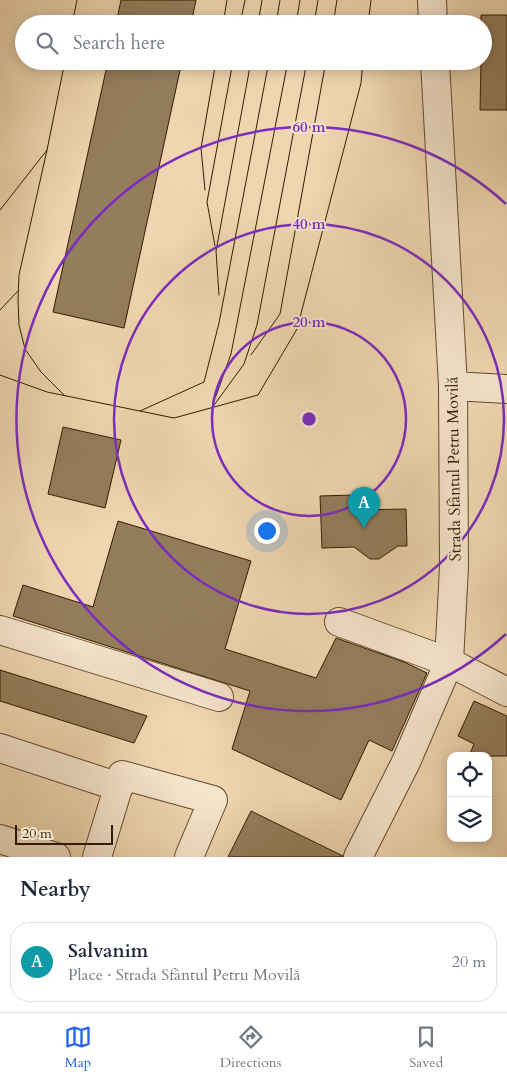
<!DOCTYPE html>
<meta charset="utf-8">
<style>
:root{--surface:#fff;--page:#f2f2f3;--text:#1f2937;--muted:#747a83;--line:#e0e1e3;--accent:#2563eb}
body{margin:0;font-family:Cardo,serif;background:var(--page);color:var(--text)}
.controls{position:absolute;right:15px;bottom:15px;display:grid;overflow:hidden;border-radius:10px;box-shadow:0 2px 12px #0003}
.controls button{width:45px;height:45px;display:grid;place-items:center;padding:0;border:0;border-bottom:1px solid var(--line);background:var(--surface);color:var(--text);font:25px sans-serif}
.scale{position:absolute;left:15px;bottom:12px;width:98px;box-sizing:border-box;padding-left:5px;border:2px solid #321c02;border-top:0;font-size:14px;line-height:18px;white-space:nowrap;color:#321c02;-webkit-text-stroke:4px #f5e4cc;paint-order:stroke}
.you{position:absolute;left:266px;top:530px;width:18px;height:18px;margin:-12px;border:4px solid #fff;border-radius:50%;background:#1a73e8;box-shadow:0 0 0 8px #1a73e833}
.badge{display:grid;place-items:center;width:32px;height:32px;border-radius:50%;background:var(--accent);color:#fff;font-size:16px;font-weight:700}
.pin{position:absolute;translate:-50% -41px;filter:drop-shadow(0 1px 2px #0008)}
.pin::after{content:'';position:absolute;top:26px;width:18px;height:15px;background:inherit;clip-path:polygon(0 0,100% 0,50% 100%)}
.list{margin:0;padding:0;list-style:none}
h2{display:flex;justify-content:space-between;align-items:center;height:65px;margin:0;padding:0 20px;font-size:21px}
h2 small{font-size:16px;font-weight:400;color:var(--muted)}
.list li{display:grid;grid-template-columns:32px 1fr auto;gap:15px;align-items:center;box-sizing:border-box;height:80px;margin:0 10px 10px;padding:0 10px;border:1px solid var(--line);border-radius:20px}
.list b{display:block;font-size:19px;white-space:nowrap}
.list p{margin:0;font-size:16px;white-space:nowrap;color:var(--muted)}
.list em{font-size:16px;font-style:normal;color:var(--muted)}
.icon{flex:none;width:28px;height:28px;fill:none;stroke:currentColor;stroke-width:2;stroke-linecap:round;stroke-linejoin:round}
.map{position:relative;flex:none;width:507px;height:857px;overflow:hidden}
.search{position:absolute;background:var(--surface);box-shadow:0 2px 12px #0003;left:15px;right:15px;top:15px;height:55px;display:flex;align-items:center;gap:12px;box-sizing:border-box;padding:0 18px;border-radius:28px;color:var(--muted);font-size:19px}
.sheet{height:155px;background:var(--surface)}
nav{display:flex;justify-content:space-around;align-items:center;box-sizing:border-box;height:70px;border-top:1px solid var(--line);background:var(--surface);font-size:14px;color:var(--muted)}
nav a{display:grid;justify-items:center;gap:2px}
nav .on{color:var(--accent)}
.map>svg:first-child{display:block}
.building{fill:#947d5c;stroke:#321c02}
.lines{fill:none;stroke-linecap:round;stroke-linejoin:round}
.minor-casing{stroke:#614a2e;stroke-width:30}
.minor{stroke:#f5e4cc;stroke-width:28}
.tram{stroke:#321c02;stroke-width:1}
.ring{fill:none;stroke:#7b2cbf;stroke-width:2.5}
.labels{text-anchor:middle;stroke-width:4;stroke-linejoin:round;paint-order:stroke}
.street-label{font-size:16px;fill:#321c02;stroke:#f5e4cc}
.centre{fill:#7b2cbf;stroke:#f5e4cc;stroke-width:2.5}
.ring-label{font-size:15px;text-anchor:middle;font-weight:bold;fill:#7b2cbf;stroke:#f5e4cc;stroke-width:4;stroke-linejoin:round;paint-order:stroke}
</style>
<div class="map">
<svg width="507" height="857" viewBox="0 0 507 857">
<rect width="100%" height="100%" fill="#efd6b0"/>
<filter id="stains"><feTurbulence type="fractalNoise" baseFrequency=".004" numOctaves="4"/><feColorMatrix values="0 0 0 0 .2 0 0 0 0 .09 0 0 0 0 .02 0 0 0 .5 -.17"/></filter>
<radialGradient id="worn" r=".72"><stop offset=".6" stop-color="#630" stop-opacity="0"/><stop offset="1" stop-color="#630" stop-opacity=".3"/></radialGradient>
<path class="building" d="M121,0H196L191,24H116Z
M481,15H507V110H480L481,61H483V24H481Z
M108,61H182L124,328L53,312Z
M63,427L121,440L105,508L48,494Z
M353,495L354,510L406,509L407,546H398L379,559H370L354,547L322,548L320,496Z
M118,521L251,561L225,649L316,678L336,638L404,662L427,673L392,751L369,740L341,800L232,749L250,691L13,616L23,585L93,607Z
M0,670L147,716L134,743L0,701Z
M474,701L507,716V756H469L474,744L458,736Z
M251,811L343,856V857H228Z"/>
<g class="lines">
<g class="minor-casing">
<path id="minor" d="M432,0L433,24
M453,386L507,389
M339,622L449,662L507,692
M0,630L219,697
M0,748L119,787
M0,839L56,857
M97,857L122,775L213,800L189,857
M358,857L406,762L449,662L454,567L453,386L435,61"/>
</g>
<use href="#minor" class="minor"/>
<path class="tram" d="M72,24L77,0
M223,24L227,0
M240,24L245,0
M258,24L262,0
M276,24L280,0
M296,24L300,0
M314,24L318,0
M333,24L337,0
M368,24L371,0
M47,150L19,275L18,299L19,325L25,349L41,372L65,396
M205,190L201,148L216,61
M0,210L47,150L65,61
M215,246L207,202L233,61
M219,295L216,251L251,61
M0,310L18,291
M251,355L280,314L326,61
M0,375L47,392L174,418L258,395L297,329L361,83L363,61
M216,396L231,354L288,61
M212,408L244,364L257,325L307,61
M140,411L204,382L219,323L269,61"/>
</g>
<g class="ring">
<circle cx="309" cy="419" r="97"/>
<circle cx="309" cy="419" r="195"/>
<path d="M506 634A292 292 0 1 1 506 204"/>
</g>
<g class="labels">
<g class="street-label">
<text transform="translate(453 469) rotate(-91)" y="6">Strada Sfântul Petru Movilă</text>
</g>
</g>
<circle cx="309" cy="419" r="8" class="centre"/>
<g class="ring-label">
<text x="309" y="132">60 m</text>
<text x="309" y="229">40 m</text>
<text x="309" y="327">20 m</text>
</g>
<rect width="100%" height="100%" filter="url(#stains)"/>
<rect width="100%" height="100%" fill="url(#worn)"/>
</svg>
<div class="controls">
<button><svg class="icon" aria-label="locate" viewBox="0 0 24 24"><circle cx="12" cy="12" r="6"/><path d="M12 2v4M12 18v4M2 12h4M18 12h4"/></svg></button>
<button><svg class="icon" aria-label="layers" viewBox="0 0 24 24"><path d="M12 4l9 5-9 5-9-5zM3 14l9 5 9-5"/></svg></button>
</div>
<div class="scale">20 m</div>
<div class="you"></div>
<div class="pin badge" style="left:364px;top:528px;background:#0f9aa8">A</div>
<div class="search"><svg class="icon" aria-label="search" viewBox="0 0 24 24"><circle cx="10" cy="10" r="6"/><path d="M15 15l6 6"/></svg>Search here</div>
</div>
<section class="sheet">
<h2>Nearby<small></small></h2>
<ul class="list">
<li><span class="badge" style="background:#0f9aa8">A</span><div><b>Salvanim</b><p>Place · Strada Sfântul Petru Movilă</p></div><em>20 m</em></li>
</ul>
</section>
<nav>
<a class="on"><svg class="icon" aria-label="map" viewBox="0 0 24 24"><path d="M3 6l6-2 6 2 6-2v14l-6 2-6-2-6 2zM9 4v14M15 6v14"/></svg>Map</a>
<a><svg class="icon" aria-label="directions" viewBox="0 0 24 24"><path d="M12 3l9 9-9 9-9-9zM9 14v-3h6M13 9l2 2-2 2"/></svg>Directions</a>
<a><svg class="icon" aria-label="saved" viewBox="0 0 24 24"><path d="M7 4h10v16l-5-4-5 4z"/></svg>Saved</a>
</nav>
